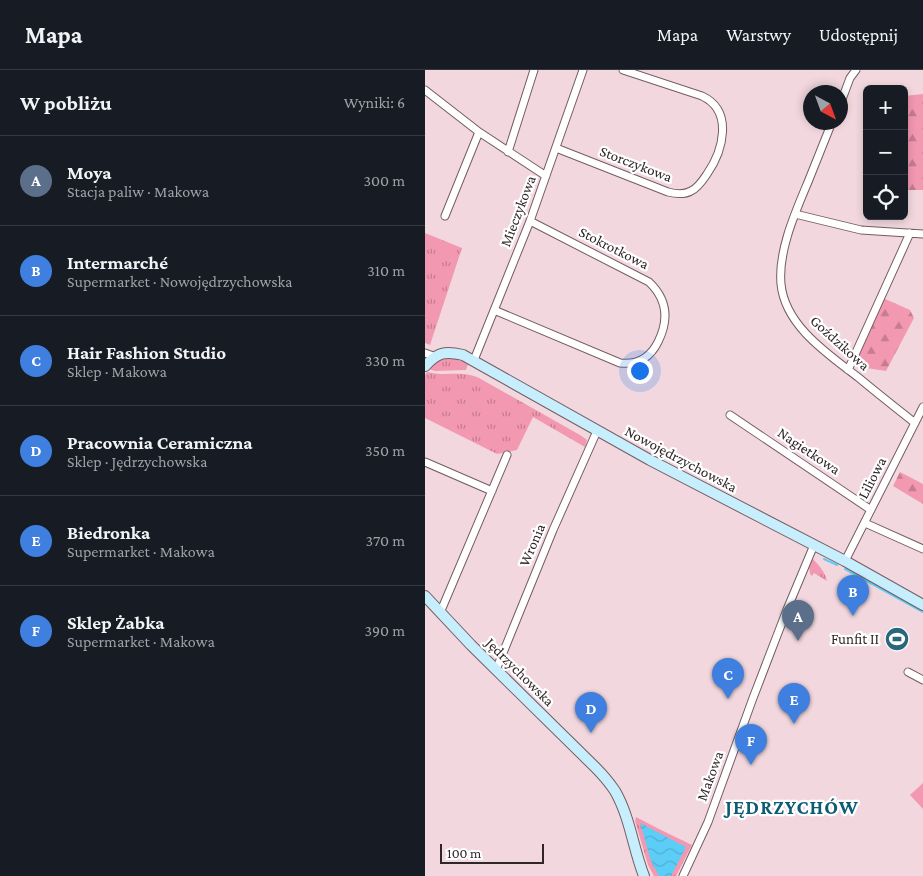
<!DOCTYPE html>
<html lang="pl">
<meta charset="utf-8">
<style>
:root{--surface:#171b24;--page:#242831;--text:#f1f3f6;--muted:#9ea1a6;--line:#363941;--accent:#97b4c0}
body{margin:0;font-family:"Crimson Pro",serif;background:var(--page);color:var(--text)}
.controls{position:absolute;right:15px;top:15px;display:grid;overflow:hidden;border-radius:8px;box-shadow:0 2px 8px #0003}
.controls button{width:45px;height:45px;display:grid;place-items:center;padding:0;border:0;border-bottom:1px solid var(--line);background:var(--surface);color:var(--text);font:25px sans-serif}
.compass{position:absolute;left:378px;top:15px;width:45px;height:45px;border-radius:50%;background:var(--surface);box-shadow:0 2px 8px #0003;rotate:139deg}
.scale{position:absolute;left:15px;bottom:12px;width:104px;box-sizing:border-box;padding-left:5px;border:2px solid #302629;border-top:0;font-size:14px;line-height:18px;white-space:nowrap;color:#302629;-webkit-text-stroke:4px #fff;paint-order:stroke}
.you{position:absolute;left:214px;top:300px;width:18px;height:18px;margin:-12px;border:4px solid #fff;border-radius:50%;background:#1a73e8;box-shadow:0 0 0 8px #1a73e833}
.badge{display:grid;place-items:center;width:32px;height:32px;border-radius:50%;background:var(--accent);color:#fff;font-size:16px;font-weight:700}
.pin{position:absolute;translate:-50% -41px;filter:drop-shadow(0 1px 2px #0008)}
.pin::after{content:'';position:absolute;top:26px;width:18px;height:15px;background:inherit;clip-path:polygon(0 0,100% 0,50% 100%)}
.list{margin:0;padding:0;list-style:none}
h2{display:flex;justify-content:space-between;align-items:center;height:65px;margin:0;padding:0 20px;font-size:21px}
h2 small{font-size:16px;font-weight:400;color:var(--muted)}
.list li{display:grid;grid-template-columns:32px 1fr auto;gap:15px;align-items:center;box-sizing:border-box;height:90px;padding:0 20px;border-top:1px solid var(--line)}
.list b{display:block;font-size:19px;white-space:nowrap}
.list p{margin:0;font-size:16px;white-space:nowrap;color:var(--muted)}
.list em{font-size:16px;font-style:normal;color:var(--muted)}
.icon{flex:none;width:28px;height:28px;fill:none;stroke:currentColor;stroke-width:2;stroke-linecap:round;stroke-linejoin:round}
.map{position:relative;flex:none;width:498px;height:806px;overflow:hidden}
header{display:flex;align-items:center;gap:30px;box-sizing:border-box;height:70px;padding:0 25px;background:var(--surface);border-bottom:1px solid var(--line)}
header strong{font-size:24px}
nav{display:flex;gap:28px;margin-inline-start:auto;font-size:18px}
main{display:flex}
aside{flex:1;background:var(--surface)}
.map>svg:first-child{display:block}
.grass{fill:url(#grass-tufts)}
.forest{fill:url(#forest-firs)}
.garden{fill:#f398b1}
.water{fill:url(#water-waves)}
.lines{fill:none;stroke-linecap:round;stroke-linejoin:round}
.stream{stroke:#5bcdf7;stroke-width:2}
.street-casing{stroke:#735d62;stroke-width:9}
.secondary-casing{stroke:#735d62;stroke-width:12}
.street{stroke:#fff;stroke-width:7}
.secondary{stroke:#c7eefc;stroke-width:10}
.labels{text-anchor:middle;stroke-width:4.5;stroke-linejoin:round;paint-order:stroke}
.street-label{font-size:15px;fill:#302629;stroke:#fff}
.poi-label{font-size:15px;fill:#302629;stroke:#fff;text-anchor:end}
.district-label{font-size:20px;font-weight:bold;letter-spacing:1px;fill:#0c5c74;stroke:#fff}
</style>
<header>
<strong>Mapa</strong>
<nav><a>Mapa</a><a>Warstwy</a><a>Udostępnij</a></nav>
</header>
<main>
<aside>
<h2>W pobliżu<small>Wyniki: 6</small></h2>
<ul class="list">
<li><span class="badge" style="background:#5c6f8a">A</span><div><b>Moya</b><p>Stacja paliw · Makowa</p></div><em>300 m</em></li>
<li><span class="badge" style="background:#3f7fe0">B</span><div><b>Intermarché</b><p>Supermarket · Nowojędrzychowska</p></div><em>310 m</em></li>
<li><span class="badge" style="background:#3f7fe0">C</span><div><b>Hair Fashion Studio</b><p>Sklep · Makowa</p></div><em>330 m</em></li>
<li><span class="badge" style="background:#3f7fe0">D</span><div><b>Pracownia Ceramiczna</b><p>Sklep · Jędrzychowska</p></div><em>350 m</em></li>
<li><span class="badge" style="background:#3f7fe0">E</span><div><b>Biedronka</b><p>Supermarket · Makowa</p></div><em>370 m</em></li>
<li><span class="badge" style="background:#3f7fe0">F</span><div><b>Sklep Żabka</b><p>Supermarket · Makowa</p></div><em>390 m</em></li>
</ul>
</aside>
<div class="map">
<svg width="498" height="806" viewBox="0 0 498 806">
<defs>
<pattern id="grass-tufts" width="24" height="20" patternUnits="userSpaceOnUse" patternTransform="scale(1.25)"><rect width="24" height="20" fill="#f398b1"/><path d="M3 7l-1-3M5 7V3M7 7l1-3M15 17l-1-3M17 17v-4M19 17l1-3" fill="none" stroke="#c57c90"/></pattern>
<pattern id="forest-firs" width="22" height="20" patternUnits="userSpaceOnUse" patternTransform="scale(1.25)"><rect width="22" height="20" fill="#f398b1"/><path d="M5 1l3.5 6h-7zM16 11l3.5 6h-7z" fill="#c57c90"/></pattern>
<pattern id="water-waves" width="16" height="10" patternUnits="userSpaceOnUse" patternTransform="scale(1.25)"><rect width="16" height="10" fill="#5bcdf7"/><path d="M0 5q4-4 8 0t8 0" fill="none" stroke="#4fb0d4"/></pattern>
</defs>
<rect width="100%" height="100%" fill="#f2d8de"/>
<path class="grass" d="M0,163L37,178L5,275L0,273Z
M24,288C32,289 37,291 43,294L41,300L10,301L3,299L13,291Z
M2,302C20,307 36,300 54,308L155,365L162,370L160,377L108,347L92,380L72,384L0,348V305Z
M387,488C393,494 401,503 402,511L389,503L387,506L385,504L384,497Z
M211,747L234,759L267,775L251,806H229L223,795L210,751Z"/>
<path class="forest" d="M498,24V120H479V26Z
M458,228L485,240L489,248L461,301L428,296Z
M475,402L498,414V434L468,416Z"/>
<path class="garden" d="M498,713V739L485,725Z"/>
<path class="water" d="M215,753L261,777L246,806H234L226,791Z"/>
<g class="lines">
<path class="stream" d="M399,489L412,495
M420,499L498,542"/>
<g class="street-casing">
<path id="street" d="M0,20L54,62L121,106
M416,32L425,8L431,0
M407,52C399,72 391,92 383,112C370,143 353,181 356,214C360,256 403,284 434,308C452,323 471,338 490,353
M131,78L243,122C251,124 259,125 266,121C273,118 278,110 282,104C298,81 309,41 277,26L198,0
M83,82L109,0
M370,144L436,160L498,164
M20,146L54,62
M69,240L195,293C212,295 225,288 233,272C244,250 243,230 224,212L105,151
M0,283L11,287
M49,290L105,151L158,0
M423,300L485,163
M305,345L446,440
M0,392L67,421
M440,453L498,479
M420,491L498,337
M15,543L82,385
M71,600L128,460L172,361
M483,602L498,610
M258,806L283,752L328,628L363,537L389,475"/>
</g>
<g class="secondary-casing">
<path id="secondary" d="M0,296C13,282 20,281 38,285L225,390L420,491L498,535
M0,526L46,575L170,697C177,704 184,712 190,721C205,747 208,778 219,806"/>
</g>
<use href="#street" class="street"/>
<use href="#secondary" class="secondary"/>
</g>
<defs>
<g id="stadium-disc" transform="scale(1.25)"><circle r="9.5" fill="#29677d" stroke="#fff"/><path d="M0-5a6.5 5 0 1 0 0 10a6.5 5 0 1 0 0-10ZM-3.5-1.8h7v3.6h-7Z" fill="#fff"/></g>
</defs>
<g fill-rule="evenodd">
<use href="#stadium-disc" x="472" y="569"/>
</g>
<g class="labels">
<g class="street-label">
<text transform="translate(211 94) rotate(21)" y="5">Storczykowa</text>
<text transform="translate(93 141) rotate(-69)" y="5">Mieczykowa</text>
<text transform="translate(189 178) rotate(27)" y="5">Stokrotkowa</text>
<text transform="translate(415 273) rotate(42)" y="5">Goździkowa</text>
<text transform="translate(384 381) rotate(34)" y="5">Nagietkowa</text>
<text transform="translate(256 389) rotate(28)" y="5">Nowojędrzychowska</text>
<text transform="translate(447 408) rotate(-63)" y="5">Liliowa</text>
<text transform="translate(107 475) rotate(-67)" y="5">Wronia</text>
<text transform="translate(95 602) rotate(45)" y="5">Jędrzychowska</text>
<text transform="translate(285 706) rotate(-70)" y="5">Makowa</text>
</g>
<g class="poi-label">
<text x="454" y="574">Funfit II</text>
</g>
<g class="district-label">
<text x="367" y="744">JĘDRZYCHÓW</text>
</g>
</g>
</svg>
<div class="controls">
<button>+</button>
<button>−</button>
<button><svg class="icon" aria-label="locate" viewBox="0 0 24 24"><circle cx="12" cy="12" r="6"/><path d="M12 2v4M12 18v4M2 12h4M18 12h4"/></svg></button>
</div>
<svg class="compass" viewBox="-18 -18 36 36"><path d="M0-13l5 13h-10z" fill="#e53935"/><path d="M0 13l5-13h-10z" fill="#9ea1a6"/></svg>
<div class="scale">100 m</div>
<div class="you"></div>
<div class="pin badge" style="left:373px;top:571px;background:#5c6f8a">A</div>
<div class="pin badge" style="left:428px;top:546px;background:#3f7fe0">B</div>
<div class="pin badge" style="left:303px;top:629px;background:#3f7fe0">C</div>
<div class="pin badge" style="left:166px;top:663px;background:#3f7fe0">D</div>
<div class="pin badge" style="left:369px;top:654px;background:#3f7fe0">E</div>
<div class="pin badge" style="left:326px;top:695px;background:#3f7fe0">F</div>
</div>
</main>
